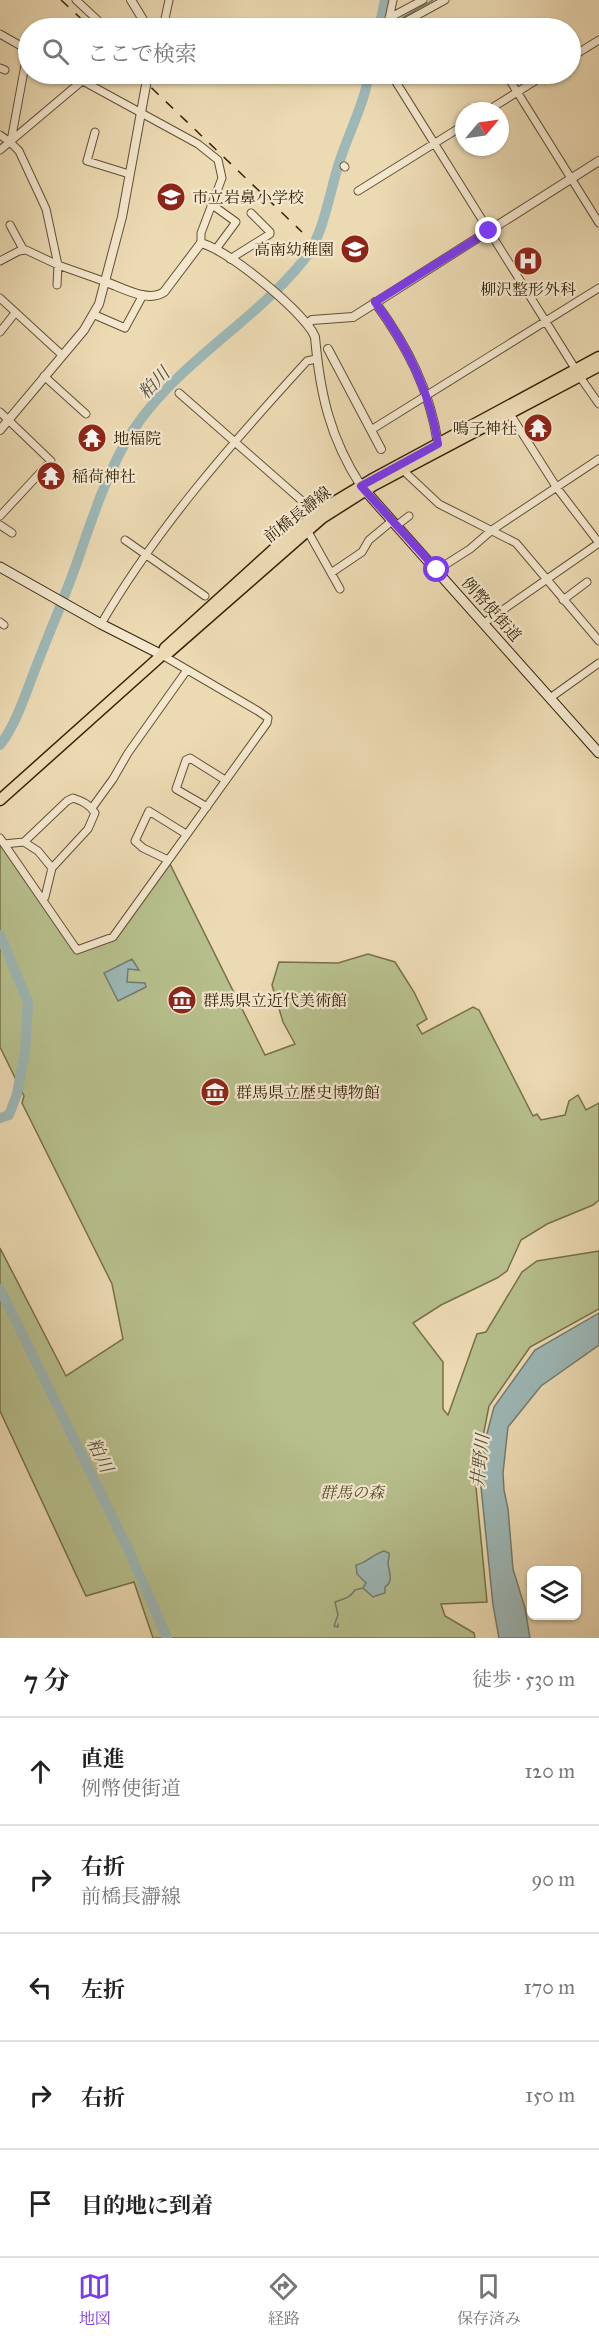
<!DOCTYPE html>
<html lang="ja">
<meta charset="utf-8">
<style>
:root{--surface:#fff;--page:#f6f6f6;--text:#222;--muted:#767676;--line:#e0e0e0;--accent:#7c3aed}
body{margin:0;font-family:"IM FELL Great Primer","Noto Serif JP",serif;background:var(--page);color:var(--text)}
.controls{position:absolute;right:18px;bottom:18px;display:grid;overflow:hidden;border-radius:9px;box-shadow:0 2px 4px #0004}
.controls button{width:54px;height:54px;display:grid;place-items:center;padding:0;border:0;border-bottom:2px solid var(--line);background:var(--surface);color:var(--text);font:30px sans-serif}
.compass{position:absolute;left:455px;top:102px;width:54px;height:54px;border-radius:50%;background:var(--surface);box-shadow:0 2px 4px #0004;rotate:61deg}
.stop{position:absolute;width:18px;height:18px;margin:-14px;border:4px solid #7c3aed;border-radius:50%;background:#fff}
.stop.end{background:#7c3aed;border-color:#fff;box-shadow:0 2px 6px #0008}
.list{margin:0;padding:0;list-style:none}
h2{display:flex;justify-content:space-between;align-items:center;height:78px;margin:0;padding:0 24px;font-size:26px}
h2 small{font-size:20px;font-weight:400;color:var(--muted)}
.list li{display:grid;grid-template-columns:39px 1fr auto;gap:18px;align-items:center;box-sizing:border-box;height:108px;padding:0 24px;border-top:2px solid var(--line)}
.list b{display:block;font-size:22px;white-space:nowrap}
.list p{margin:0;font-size:20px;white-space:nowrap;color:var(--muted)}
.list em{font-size:20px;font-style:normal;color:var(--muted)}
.icon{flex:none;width:33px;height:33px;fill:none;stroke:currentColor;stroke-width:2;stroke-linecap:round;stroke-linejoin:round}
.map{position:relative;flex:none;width:599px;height:1638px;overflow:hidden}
.search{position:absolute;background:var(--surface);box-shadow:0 2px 4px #0004;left:18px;right:18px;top:18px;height:66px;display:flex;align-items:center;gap:15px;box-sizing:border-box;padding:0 21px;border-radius:33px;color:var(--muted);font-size:22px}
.sheet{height:618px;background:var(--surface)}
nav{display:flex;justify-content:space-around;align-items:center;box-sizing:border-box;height:84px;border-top:2px solid var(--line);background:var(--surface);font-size:16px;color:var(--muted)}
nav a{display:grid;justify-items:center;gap:3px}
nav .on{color:var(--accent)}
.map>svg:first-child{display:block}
.green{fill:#b7c08d;stroke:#76714b;stroke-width:1.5}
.water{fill:#9db8b7;stroke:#737c71;stroke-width:1.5}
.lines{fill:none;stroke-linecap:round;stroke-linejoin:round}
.stream{stroke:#737c71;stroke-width:1.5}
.river{stroke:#9db8b7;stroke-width:10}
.minor-casing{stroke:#635034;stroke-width:9}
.tertiary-casing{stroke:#635034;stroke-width:10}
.secondary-casing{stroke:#352209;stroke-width:11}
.primary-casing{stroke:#352209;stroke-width:13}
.minor{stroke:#f3e7ce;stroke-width:7}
.tertiary{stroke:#f3e7ce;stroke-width:8}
.secondary{stroke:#f3e7ce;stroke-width:9}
.primary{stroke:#ecdab3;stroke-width:10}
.rail{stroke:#352209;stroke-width:1.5;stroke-dasharray:10 10;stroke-linecap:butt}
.route{stroke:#7c3aed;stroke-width:8}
.labels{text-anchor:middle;stroke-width:4.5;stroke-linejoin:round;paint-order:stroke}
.poi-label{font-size:16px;fill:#352209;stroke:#f3e7ce;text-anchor:start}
.street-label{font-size:16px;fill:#352209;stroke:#f3e7ce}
.park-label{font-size:16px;font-style:italic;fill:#564a2a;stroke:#f3e7ce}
.water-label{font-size:18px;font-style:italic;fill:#544f3d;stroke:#f3e7ce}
</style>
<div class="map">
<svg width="599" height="1638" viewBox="0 0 599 1638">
<rect width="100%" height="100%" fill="#ecdab3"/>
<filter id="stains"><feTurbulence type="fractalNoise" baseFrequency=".00333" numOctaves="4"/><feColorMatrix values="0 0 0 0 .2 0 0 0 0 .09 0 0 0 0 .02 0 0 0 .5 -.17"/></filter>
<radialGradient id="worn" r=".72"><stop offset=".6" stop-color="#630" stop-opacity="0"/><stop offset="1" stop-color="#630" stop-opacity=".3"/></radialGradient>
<path class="green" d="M0,843L75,953L115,939L170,864L265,1055L295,1044L283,1022L272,985L279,962L338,963L368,954L395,962L414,992L427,1019L417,1025L422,1034L473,1007L479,1010L533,1116L537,1114L541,1120L565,1115L569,1101L578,1095L586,1110L599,1103V1200L593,1205L547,1224L521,1240L507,1271L497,1278L441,1305L413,1323L443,1362V1409L448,1415L477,1334L486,1332L522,1272L537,1261L599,1251V1309L530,1347L489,1406L475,1477L487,1602L441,1604L445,1616L474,1633L475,1638H153L134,1582L86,1596L0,1411V1248L66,1376L123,1339L112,1284L22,1103L24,1096L0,1047Z"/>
<path class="water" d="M132,959L139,970L128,969L127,982L145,983L146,987L118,1001L104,973Z
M599,1313V1345L541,1386L508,1427L503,1473L504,1490L508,1509L513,1569L525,1608L530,1638H499L493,1605L480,1477L485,1441L494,1407L535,1350Z
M384,1551L389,1553C390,1556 388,1560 388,1563C389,1573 394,1581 385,1587V1593L373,1597L363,1588L366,1583L357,1574L356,1565C367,1563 373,1554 384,1551Z"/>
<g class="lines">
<path class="stream" d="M390,25L433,0
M338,1624V1627L334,1626L338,1615L335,1602C345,1598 349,1599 355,1590L363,1588"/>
<path class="river" d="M379,28L385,0
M0,745C17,723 26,692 36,667C49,633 64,599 76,565C90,525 103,484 123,447C165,369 249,328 303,261C325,234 329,192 340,160C350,130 364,104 369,74
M0,935L28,1002L25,1051L17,1094L9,1115L0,1118
M0,1289L130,1553L167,1638"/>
<g class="minor-casing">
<path id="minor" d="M76,0L106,28
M389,18L423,0
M163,28L169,0
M387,28L393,0
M394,28L445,0
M0,34L28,50
M570,58L599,40
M0,68L5,70
M70,74L198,144L218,160L222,178L201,233V243
M391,74L576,370
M506,74L599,223
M487,111L546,74
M95,132L87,161L129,174
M0,135L10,142L19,151L46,209L58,265L57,285
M11,141L28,49
M0,150L82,81
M344,166L345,167
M358,191L464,125
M211,204L236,222L216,249
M10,225L23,249
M230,259L270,234V232L251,213
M0,261L19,251L26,250L58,265L106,282
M0,298L62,355
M95,315L125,328L143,295
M0,332L15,313
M44,376L86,414
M580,377L599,404
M179,393L317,514
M0,412L51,461L0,516
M510,414L557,488L599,543
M371,430L599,288
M405,469L407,474L439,504L516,543L599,641
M0,525L12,533
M396,526L409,516
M307,530L340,589
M125,540L205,596
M437,570L470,549L492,530L599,459
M331,573L362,552L369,540L392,521
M563,600L587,582
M0,622L4,625
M484,623L599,543
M101,624C157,528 232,443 307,361L316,359
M550,698L599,663
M207,807L176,789L186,760L190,758L225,780
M92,808L113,779L128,753L187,670
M0,838L77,950L113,937L267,723L268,718L258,711L162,655
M24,842L38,851L52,868
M4,844L24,842L67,801L73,798C82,801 89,804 95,813L88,829L52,868L45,897L43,899
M168,860L143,848L135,841L149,811L186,834"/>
</g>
<g class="tertiary-casing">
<path id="tertiary" d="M131,0L148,28
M106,282C123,288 148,303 164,292L201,243C231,252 294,305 312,331L315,337C320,394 330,438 361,486
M375,302C407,346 430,390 438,444
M307,324L312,320L353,317L599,161
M328,349L381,449
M0,430L84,330L99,304L122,217L148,74"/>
</g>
<g class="secondary-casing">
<path id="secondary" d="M361,486L599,753
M0,567L101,624L162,655"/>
</g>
<g class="primary-casing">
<path id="primary" d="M599,357L371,480L326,507L283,541L165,648L162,655L169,652L322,518L374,485L599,366
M0,800L162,655"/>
</g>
<use href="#minor" class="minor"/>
<use href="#tertiary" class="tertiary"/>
<use href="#secondary" class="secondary"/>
<use href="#primary" class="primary"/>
<path class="rail" d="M61,0L91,28
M137,74L302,232"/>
</g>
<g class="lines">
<path class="route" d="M437,570L361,486L438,444C430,391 407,345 375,302L489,231"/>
</g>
<defs>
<g id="school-disc" transform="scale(1.5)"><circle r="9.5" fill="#8f2418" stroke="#f3e7ce"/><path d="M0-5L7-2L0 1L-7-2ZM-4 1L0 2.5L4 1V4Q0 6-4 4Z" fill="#fff"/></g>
<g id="hospital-disc" transform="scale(1.5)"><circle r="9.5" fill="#8f2418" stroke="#f3e7ce"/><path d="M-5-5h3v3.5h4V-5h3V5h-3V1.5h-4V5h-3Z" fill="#fff"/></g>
<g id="temple-disc" transform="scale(1.5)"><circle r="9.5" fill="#8f2418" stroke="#f3e7ce"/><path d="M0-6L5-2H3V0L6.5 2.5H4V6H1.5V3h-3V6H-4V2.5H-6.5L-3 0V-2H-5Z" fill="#fff"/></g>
<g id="museum-disc" transform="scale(1.5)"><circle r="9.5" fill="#8f2418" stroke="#f3e7ce"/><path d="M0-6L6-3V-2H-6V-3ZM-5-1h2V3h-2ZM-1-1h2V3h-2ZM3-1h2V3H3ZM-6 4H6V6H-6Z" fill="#fff"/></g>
</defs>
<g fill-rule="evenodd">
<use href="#school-disc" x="171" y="197"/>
<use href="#school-disc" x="355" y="249"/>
<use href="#hospital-disc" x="528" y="261"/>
<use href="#temple-disc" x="538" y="428"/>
<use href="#temple-disc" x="92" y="438"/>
<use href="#temple-disc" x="51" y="476"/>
<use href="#museum-disc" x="182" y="1000"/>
<use href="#museum-disc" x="215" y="1092"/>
</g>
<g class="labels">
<g class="poi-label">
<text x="192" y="203">市立岩鼻小学校</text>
<text x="334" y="255" text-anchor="end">高南幼稚園</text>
<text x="528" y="295" text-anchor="middle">柳沢整形外科</text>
<text x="517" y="434" text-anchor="end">鳴子神社</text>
<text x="113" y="444">地福院</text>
<text x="72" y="482">稲荷神社</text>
<text x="203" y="1006">群馬県立近代美術館</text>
<text x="236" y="1098">群馬県立歴史博物館</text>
</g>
<g class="street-label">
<text transform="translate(297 514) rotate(-38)" y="6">前橋長瀞線</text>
<text transform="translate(492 609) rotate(48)" y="6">例幣使街道</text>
</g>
<g class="park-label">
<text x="352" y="1498">群馬の森</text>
</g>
<g class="water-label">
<text transform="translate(154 383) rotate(-46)" y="6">粕川</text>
<text transform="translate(100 1455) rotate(64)" y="6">粕川</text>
<text transform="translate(480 1461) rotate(-84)" y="6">井野川</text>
</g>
</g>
<rect width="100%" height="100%" filter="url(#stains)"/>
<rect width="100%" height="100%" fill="url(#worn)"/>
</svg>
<div class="controls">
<button><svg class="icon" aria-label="layers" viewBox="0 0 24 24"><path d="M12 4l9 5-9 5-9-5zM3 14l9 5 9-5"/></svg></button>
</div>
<svg class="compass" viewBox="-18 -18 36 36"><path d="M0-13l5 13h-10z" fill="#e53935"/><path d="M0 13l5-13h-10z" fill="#767676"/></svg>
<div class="stop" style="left:437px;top:570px"></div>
<div class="stop end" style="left:489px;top:231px"></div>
<div class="search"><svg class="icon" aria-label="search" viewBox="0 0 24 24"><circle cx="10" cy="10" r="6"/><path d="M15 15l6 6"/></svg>ここで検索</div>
</div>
<section class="sheet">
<h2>7 分<small>徒歩 · 530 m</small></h2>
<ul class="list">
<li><svg class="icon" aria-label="ahead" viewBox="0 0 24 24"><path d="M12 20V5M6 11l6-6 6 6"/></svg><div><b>直進</b><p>例幣使街道</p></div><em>120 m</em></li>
<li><svg class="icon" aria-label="right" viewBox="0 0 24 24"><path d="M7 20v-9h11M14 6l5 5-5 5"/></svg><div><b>右折</b><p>前橋長瀞線</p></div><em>90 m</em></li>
<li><svg class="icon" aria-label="left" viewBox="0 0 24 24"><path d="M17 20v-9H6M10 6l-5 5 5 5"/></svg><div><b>左折</b></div><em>170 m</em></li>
<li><svg class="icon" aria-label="right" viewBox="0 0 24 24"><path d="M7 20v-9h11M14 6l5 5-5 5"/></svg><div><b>右折</b></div><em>150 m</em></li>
<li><svg class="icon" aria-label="arrive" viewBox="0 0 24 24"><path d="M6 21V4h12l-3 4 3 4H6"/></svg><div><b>目的地に到着</b></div></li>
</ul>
</section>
<nav>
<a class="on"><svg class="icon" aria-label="map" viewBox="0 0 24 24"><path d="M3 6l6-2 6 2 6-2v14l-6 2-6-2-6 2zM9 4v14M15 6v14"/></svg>地図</a>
<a><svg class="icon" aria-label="directions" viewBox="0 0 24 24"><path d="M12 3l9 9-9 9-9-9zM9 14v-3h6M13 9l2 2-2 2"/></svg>経路</a>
<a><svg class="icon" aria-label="saved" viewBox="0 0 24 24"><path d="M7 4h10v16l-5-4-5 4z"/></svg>保存済み</a>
</nav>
